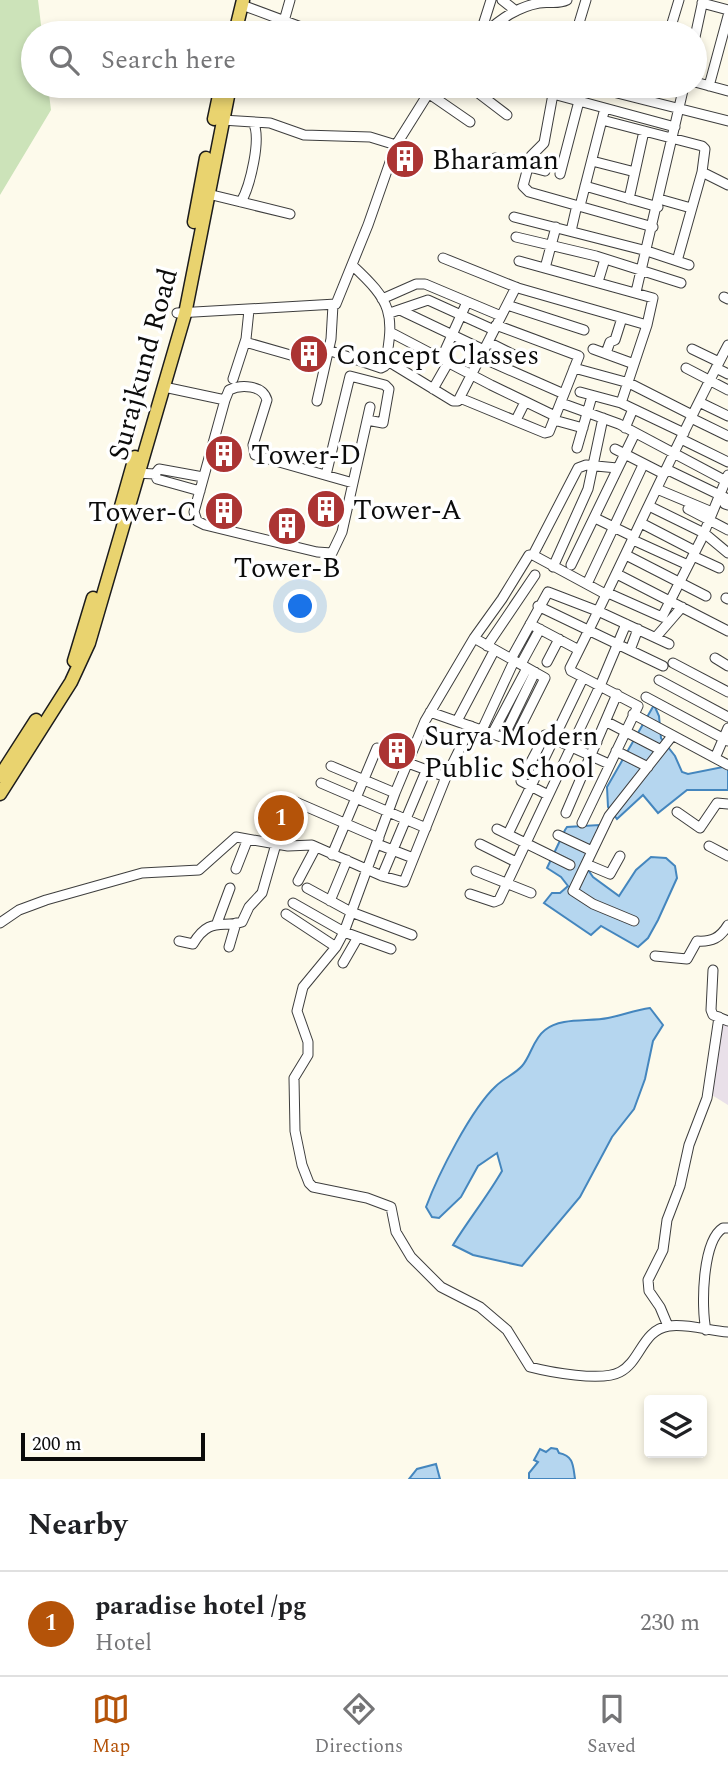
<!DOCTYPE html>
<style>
:root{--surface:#fff;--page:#f2f2f2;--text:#202124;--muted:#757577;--line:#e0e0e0;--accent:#b45309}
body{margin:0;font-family:Spectral,serif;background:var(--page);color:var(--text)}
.controls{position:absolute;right:21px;bottom:21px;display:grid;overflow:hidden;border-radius:7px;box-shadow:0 4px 10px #0003}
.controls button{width:63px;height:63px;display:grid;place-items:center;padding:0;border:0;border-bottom:2px solid var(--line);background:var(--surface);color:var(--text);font:35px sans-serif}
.scale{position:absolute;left:21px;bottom:18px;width:184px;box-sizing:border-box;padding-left:7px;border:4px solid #0b0b0b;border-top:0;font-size:19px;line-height:24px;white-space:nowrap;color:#0b0b0b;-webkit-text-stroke:5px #fff;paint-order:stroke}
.you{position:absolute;left:301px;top:607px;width:24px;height:24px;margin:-18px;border:5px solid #fff;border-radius:50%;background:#1a73e8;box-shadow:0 0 0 10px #1a73e833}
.badge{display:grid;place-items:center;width:46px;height:46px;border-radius:50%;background:var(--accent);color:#fff;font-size:23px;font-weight:700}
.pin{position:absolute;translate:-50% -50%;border:4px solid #fff;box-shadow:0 2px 7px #0006}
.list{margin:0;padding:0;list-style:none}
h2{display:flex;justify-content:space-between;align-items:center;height:91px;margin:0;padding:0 28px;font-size:30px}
h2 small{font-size:23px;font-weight:400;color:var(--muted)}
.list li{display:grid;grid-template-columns:46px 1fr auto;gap:21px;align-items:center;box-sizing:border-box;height:105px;padding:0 28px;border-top:2px solid var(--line)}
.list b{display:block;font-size:26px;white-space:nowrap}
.list p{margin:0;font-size:23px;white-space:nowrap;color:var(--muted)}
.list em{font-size:23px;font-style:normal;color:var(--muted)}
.icon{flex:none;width:38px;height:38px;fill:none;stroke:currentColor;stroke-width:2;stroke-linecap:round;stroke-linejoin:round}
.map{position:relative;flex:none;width:728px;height:1479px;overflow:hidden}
.search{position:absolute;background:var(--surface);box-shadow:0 4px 10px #0003;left:21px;right:21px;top:21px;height:77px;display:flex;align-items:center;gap:18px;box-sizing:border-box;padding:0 24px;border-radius:38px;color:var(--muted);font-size:26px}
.sheet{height:196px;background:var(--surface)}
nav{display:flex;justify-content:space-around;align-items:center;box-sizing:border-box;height:98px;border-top:2px solid var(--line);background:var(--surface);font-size:19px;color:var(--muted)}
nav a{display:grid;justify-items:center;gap:4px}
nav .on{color:var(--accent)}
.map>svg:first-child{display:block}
.industrial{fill:#e9e0e9}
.green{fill:#cce3b9}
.water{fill:#b5d6ef;stroke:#4486be;stroke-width:2}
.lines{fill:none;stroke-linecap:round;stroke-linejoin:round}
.minor-casing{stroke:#3e3e3e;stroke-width:11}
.major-casing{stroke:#1c1c1c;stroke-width:15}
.minor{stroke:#fff;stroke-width:9}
.major{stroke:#e9d36f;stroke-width:12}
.labels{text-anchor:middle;stroke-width:7;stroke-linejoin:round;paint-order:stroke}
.poi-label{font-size:28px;fill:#0b0b0b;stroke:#fff;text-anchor:start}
.street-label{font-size:28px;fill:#0b0b0b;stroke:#fff}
</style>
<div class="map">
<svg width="728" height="1479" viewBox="0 0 728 1479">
<rect width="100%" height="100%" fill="#fdfaeb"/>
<path class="industrial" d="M715,1019L728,1026V1105L707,1092Z"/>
<path class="green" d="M0,0H38L42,33H33V86H48L51,110L0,195Z"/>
<path class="water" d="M654,705L659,716L661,738L675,756L682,772L688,774L728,766V790H687L658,813L643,795L617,819L608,807L607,787Z
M599,825L597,836L584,864L593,877L619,896L636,870L651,857L666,858L675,866L677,878L658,920L648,938L638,947L601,926L591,935L544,903L552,893H560L568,886L561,877L547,868L565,830L567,827Z
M650,1008L663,1025L653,1041L645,1079L634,1109L612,1137L580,1197L522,1266L473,1255L453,1245C469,1219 487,1197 502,1171L497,1153L478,1166L461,1197L439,1218L432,1217L426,1207C438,1175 471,1109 496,1086C504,1078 515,1074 522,1066C531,1056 533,1039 545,1030C561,1017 589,1022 608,1018C623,1015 635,1010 650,1008Z
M551,1448L557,1449L559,1453C574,1456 573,1466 575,1479H529V1473L538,1462L534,1460L540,1449L546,1452Z
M436,1464L440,1479H409L417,1469Z"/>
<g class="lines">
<g class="minor-casing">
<path id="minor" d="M502,0L516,11
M702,3L728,10
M242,5L317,33
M284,21L290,0
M637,28L658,33
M486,32L484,22L491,0
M485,33C501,19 517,7 539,3C549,1 557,5 567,0
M576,33L586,0
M669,33L679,0
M695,37L703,0
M695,82L728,91
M469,86L507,115
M616,86L617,93L728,121
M709,86L728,16
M428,93L470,122
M222,120L270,123L304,135L370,137L396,145
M602,120L702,146L705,149L702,172L677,261
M495,158L545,171
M592,161L635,172
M702,172L728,185
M560,174L579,101
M585,186L658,207
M208,194L290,214
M629,199L644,131
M659,199L691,208
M241,202C250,186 262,138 253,122
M580,206L605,108
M514,217L647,251L689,265
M653,227L529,192L523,186L531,156L544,143L553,94L675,127
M571,231L577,205
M516,237L596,256L681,283
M443,258L518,288L647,325
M519,261L653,298L647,325L621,403
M545,268L556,227
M598,282L605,259
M636,292L684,86
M724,297L728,299
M382,299L416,284H425L501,316
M507,305L584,330
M400,310L484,350
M177,313L336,304L368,225L396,145L433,86
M390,313L428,300L494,330
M390,332L491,385L555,416
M245,342L294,356
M488,342L518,357
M593,349L634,364
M692,349L719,362
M328,350L381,368L385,366C395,313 392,302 352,265
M606,353L610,342L615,340L622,318
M442,357L467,302
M480,357L564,394
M386,360L453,401H458L516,287
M574,368L629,383L692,415
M686,368L728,390
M716,368L728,374
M233,379L246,339L249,310
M164,387L225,400
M433,389L449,361
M580,392L621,403L684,433
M460,398L545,433L549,432L579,356L496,325
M317,401L331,339L333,305
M699,402L728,416
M561,403L619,424L728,482
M691,418L728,436
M516,420L525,402
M554,420L583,428
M625,428L633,409
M681,439L728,462
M577,448L592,396
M615,449L664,474
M617,468L586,465L578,468L533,555H529L502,599L474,638L425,721L395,793L344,932L336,947L303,987L297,1011L308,1042V1055L294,1078L295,1131L302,1165L309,1183L313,1187L367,1198L391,1207L396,1232L411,1257L441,1287L480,1307L507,1330L530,1367C549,1372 602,1382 620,1372C641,1361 642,1330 669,1326C686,1323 710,1331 728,1332
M666,469L726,498L725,504L728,505
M136,473L155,474L159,469L203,477
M155,474L157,479L200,491
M326,475L350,376L385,385L389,389L383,423L367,420
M353,483L255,455L253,445L267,400C263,385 241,384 229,390L225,400L194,512L197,521L205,525L317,552L332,553L342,532L370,407
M657,489L712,512
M649,506L704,533L728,553
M688,509L728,530
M595,518L634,537
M641,523L695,551
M633,540L688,565
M533,555L607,595
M626,555L706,596
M693,556L719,568
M571,565L635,433
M553,567L588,489L603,418
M617,574L728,631
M587,584L643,465
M608,593L662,617L701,540L728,475
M726,598L728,599
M538,606L663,666
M530,624L579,650
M656,637L682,607
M487,646L535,575
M630,650L638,629
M715,658L728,666
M511,659L548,592L600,612L669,644
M547,662L559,639
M673,663L728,692
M521,664L540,629
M659,680L728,717
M646,697L728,741
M430,712L510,740L515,738L545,678L474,638
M633,714L728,765
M457,721L494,651
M607,722L661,750
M482,730L514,661
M578,733L597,742
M492,734L527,668
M503,738L535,672
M616,751L648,767
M715,758L728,728
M408,763L446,777
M331,766L395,793
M321,783L426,828
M548,795L521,781L545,735L609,764
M291,800L379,838
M677,812L700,828L717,803L728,804
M566,813L617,694
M582,823L638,706L571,671L570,668C624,561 672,451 728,345
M497,829L570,865
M508,834L583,678
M558,835L592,851
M377,844L413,858
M480,844L516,862
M709,846L728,856
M332,855L377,748
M586,864L610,874L620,856
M236,869L247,841
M476,871L531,893
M382,876L426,771
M298,881L316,847
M307,888L351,912L412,935
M470,894L494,902L499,900L600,686L626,624
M330,901L347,860
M293,903L344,932L391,949
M286,914L336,947
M634,921L593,904L573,891L609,816L672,736
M0,923L19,910L46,900L142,873L199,870L236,837L288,846L312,845L382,876L404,882L446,777L471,726
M217,923L230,888
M179,941L193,944C209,917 221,928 242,922L249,907L262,893L276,844
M229,947L236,923
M655,956L687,959L697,941C712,942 720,938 728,925
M343,963L358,937
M713,970L711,1010L713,1015L728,1021
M668,1326L660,1307L649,1291L648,1280L663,1250L667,1220L680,1186L689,1145L707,1098L719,1017
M706,1330C701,1308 702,1241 723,1228H728"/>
</g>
<g class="major-casing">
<path id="major" d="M235,33L243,0
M214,119L221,86
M194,222L206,158
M118,517L135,457
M74,661L93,598
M0,776L36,720
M0,794L71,682L89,643L185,314L230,86"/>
</g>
<use href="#minor" class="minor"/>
<use href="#major" class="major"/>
</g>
<defs>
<g id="building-disc" transform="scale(2.0125)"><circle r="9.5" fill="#ab3433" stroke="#fff"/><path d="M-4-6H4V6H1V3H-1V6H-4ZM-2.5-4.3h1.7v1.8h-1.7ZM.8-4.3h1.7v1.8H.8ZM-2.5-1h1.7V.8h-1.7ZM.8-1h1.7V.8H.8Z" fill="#fff"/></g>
</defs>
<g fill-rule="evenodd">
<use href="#building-disc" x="405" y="159"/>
<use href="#building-disc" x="309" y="354"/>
<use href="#building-disc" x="224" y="454"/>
<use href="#building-disc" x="326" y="509"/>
<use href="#building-disc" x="224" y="511"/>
<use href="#building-disc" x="287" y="526"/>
<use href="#building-disc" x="397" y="751"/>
</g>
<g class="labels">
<g class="poi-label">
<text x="432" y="169">Bharaman</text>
<text x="336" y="364">Concept Classes</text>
<text x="251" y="464">Tower-D</text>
<text x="353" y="519">Tower-A</text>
<text x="197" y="521" text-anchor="end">Tower-C</text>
<text x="287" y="577" text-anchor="middle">Tower-B</text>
<text x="424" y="745">Surya Modern<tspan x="424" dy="32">Public School</tspan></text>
</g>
<g class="street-label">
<text transform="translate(142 364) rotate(-75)" y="10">Surajkund Road</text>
</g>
</g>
</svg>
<div class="controls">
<button><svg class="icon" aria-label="layers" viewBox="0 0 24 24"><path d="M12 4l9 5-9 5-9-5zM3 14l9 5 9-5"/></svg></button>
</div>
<div class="scale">200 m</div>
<div class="you"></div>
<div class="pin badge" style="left:281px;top:818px">1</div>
<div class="search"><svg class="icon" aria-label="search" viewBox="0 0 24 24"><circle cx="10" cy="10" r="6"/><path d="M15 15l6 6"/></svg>Search here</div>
</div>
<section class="sheet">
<h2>Nearby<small></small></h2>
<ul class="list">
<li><span class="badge">1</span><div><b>paradise hotel /pg</b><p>Hotel</p></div><em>230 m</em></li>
</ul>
</section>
<nav>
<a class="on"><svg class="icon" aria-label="map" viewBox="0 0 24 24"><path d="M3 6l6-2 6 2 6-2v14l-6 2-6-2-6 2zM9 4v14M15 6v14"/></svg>Map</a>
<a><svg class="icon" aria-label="directions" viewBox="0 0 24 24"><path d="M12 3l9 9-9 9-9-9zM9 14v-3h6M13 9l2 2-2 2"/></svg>Directions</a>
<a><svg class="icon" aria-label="saved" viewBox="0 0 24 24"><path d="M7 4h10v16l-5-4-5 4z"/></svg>Saved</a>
</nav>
